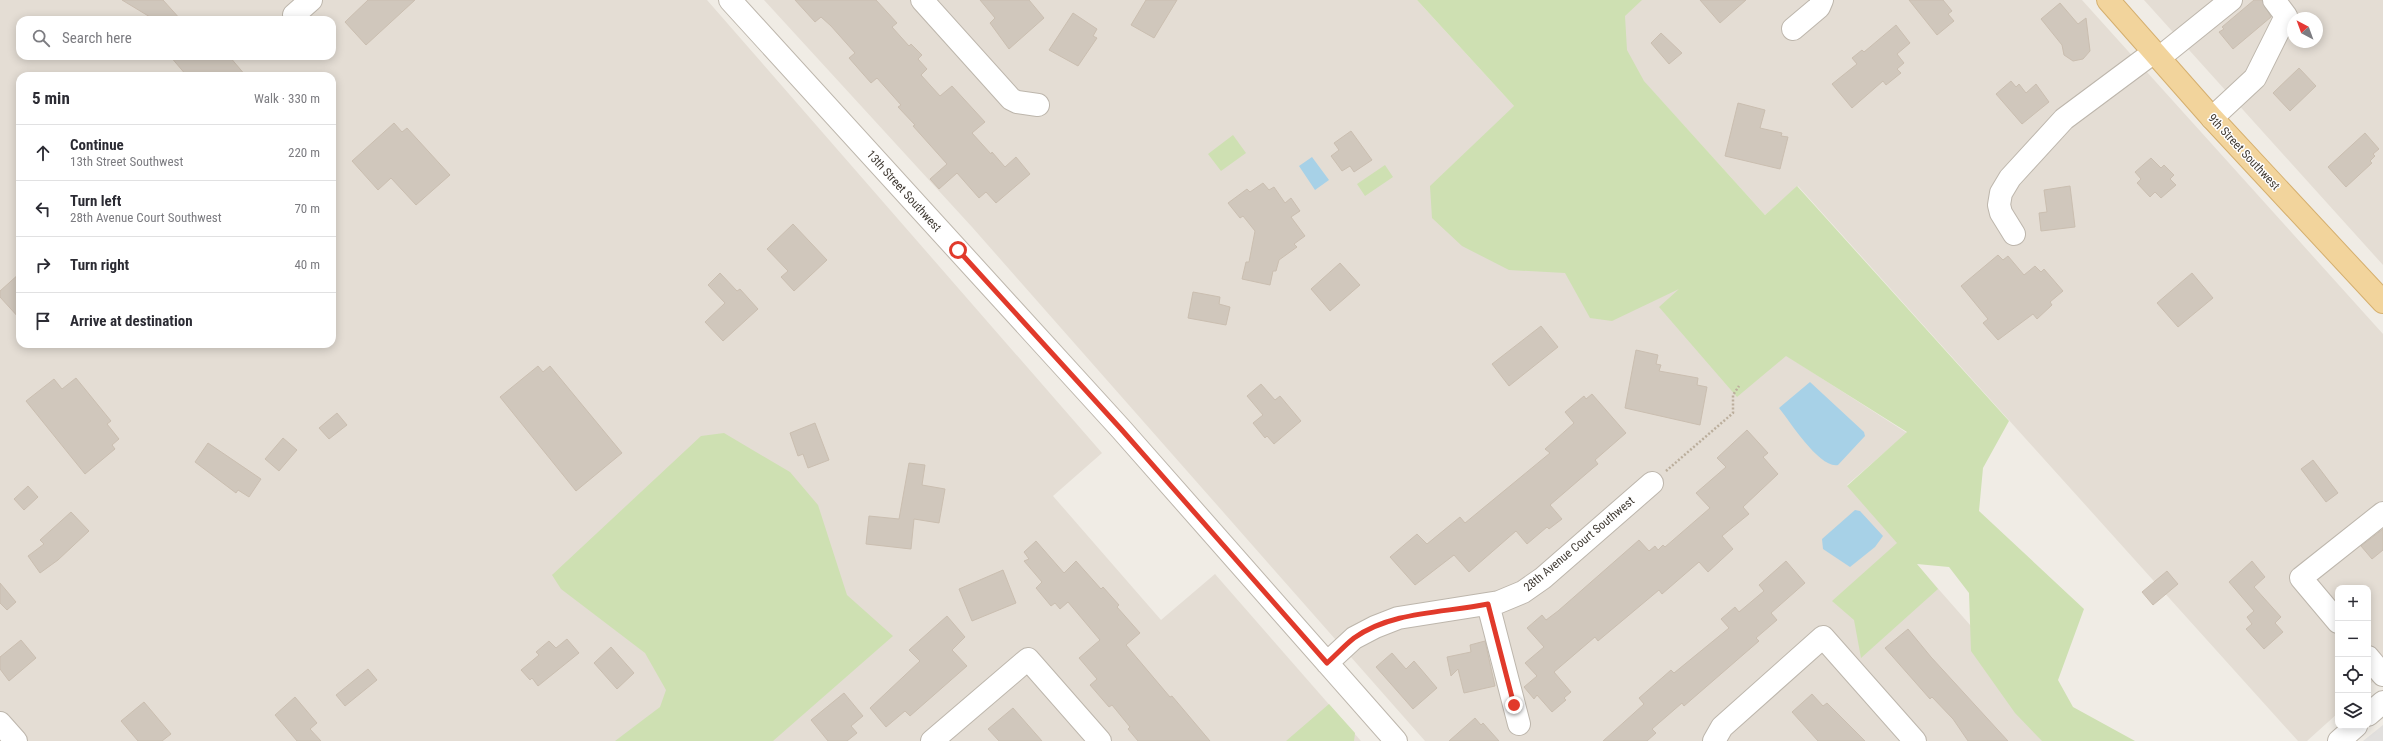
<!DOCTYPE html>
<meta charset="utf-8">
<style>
:root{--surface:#fff;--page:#f7f7f7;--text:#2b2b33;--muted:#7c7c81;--line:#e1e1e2}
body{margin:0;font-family:"Roboto Condensed",sans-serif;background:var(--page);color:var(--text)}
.controls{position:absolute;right:12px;bottom:12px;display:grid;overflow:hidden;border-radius:8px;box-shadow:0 2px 10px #0003}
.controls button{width:36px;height:36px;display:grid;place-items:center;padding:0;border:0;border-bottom:1px solid var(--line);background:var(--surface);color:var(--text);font:20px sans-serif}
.compass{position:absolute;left:2287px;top:12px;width:36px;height:36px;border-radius:50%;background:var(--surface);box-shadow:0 2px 10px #0003;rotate:319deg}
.stop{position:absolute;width:12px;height:12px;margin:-9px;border:3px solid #e13a2b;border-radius:50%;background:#fff}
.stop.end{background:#e13a2b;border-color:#fff;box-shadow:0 1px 4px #0008}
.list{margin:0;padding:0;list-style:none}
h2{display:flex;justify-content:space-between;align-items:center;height:52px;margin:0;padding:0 16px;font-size:17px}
h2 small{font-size:13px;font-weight:400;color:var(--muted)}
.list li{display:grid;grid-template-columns:26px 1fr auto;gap:12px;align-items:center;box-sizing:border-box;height:56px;padding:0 16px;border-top:1px solid var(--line)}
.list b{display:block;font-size:15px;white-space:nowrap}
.list p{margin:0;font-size:13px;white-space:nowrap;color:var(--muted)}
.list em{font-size:13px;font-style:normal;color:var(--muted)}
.icon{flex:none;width:22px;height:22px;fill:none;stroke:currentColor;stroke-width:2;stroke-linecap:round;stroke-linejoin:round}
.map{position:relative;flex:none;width:2383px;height:741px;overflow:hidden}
.search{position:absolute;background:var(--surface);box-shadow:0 2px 10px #0003;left:16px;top:16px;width:320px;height:44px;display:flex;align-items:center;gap:10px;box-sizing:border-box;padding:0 14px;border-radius:12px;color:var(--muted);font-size:15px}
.panel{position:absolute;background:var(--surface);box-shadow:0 2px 10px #0003;left:16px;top:72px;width:320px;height:276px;border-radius:12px}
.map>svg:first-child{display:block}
.residential{fill:#e4ddd4;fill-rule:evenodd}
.green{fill:#cee0b2}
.parking{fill:#e1dfdd}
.water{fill:#a7d1e7}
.building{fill:#d0c7bc;stroke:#cabeb0}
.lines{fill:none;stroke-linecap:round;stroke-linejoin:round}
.minor-casing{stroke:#bdb6ac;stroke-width:24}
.major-casing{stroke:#d5af6e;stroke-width:24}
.path{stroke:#bbae9c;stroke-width:2.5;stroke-dasharray:2 2;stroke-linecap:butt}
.minor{stroke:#fff;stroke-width:22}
.major{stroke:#f2d49c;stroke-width:22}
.route{stroke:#e13a2b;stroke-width:5}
.labels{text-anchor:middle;stroke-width:3;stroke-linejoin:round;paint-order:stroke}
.street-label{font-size:12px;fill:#423c35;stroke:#fff}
</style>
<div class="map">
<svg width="2383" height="741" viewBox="0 0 2383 741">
<rect width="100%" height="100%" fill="#f0ece5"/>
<path class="residential" d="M0,0H707L1102,453L1053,496L1161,620L1215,574L1361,741H0ZM20,20H332V56H20ZM20,76H332V344H20Z
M764,0H1417L1681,288L1907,433L1847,485L2072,741H1425L972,227Z
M1616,0H2082L2383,334V673L2368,686V588H2338V713L2307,741H2298L1798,186L1765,215L1591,23Z
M2144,0H2383V265ZM2293,18H2317V42H2293Z"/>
<path class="green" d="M1417,0H1642L1625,16L1627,50L1644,81L1765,215L1797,186L2009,421L1983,468L1979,511L2084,609L2058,680L2073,707L2135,741H2042L2015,713L1971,651L1969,593L1949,567L1917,564L1938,589L1861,658L1854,620L1832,601L1897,543L1847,486L1907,432L1786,356L1737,397L1659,307L1679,289L1612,321L1590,318L1565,273L1509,270L1462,246L1432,218L1430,186L1514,106Z
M1233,135L1246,153L1221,171L1208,154Z
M1385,165L1393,177L1365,196L1357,184Z
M724,433L790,472L818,505L847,595L893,636L773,741H615L660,707L666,690L645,653L561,589L552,575L701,436Z
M1329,704L1355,733L1354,741H1286Z"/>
<path class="parking" d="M2383,725V741H2363Z"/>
<path class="water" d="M1312,157L1329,180L1315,190L1299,166Z
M1810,382L1864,432L1865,436L1838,465C1820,469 1791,423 1779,408Z
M1855,510L1860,511L1883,536L1875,547L1850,567L1823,549L1822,539Z"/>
<path class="building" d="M122,0H163L181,20H155Z
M368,0H415L366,45L345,22Z
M795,0H876L897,23L892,27L909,46L911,44L922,55L918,59L927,69L921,75L940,96L952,86L985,122L972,133L991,154L992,152L1005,167L1016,157L1030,174L996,203L986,192L979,198L957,173L939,189L930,179L947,164L913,126L915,125L898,107L901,105L877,78L871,83L849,58L855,53L831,26L821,17L815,22Z
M980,0H1029L1044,18L1009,49L990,23L995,18Z
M1146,0H1177L1154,38L1131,25Z
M1700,0H1746L1720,23Z
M1909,0H1943L1952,11L1948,14L1954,21L1937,35Z
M2254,0H2262L2271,17L2233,49L2219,32L2224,29L2222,27Z
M2060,3L2078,24L2086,18L2090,51L2083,59L2073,61L2064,55L2062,45L2041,19Z
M1073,13L1097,29L1093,36L1097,38L1078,66L1049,50Z
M1896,25L1910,43L1897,54L1904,63L1897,69L1901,73L1886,85L1883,81L1852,108L1832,84L1857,64L1852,58L1862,50L1864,52Z
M1661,33L1682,53L1669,64L1651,43Z
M170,56H229L246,76H187Z
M2299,68L2316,86L2290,111L2273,93Z
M2011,81L2016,87L2019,84L2026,93L2036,84L2049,102L2022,124L1996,94Z
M1738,103L1765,110L1760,128L1782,133L1781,136L1788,137L1780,169L1725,156Z
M394,123L402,132L407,128L450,175L416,205L391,178L378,190L352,161Z
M1351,131L1372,160L1354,172L1350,166L1342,171L1331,156L1339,150L1334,143Z
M2365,133L2379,149L2373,154L2375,156L2370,161L2372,163L2346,187L2328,167Z
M2151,158L2161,168L2164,165L2174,175L2170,179L2176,185L2161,198L2155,192L2150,197L2137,183L2141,179L2135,172Z
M1263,183L1269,190L1274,187L1285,203L1291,198L1300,211L1291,217L1305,236L1294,244L1297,247L1279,260L1276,271H1273L1270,285L1242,279L1246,262H1249L1255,231L1243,216L1240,218L1228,203L1247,189L1250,192Z
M2070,186L2075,227L2041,231L2039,213L2047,212L2044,190Z
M793,224L827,260L794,291L781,277L788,271L767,249Z
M1998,255L2003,260L2008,256L2024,275L2035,266L2041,272L2044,269L2063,291L2050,302L2052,305L2037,319L2033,314L1998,340L1983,323L1988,319L1961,286Z
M1340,263L1360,285L1330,311L1311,289Z
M20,273V319L0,297V291Z
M720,273L737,291L740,289L758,309L723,341L705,322L725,303L708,285Z
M2192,273L2213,298L2178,327L2157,303Z
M1193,292L1220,297L1219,304L1230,307L1226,325L1188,318Z
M1541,326L1558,347L1509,386L1492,364Z
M1636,350L1658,355L1656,364L1661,365L1659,371L1698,378L1697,385L1707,387L1700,425L1625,408Z
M538,366L543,372L550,366L622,453L576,491L500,397Z
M76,378L111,421L107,424L119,439L112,445L115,449L85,474L26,401L54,379L62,389Z
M1261,384L1275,400L1280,396L1301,421L1274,444L1267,436L1265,438L1253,423L1263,415L1247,396Z
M1592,394L1626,433L1595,460L1598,464L1593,468L1550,505L1562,519L1549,529L1547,527L1527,544L1516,531L1469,572L1454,555L1415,585L1390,557L1417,534L1427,544L1460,517L1465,523L1550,453L1545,449L1574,423L1565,412L1584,396L1586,399Z
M337,413L347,425L329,439L319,428Z
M815,423L829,460L808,468L803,454L798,456L790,433Z
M1747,430L1768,453L1763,457L1778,474L1743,507L1749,514L1722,536L1733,549L1708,572L1699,562L1662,594L1659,590L1598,641L1595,637L1554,672L1571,692L1564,698L1566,700L1552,712L1537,695L1534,699L1524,687L1537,676L1525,663L1544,647L1527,628L1542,615L1546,620L1558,611L1639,540L1649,551L1655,546L1658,550L1663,545L1665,547L1710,508L1696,493L1726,467L1717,458Z
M283,438L297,450L279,471L265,459Z
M208,443L261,479L249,497L238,490L236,493L195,462Z
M2313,460L2338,493L2326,502L2301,469Z
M909,463L925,465L922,485L945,489L939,523L914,519L911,549L866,544L869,516L899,519Z
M28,486L38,497L24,510L14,499Z
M71,512L89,531L58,560L40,573L28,556L44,544L40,540Z
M2383,529V550L2372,559L2361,546Z
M1036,541L1064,573L1076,561L1101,589L1103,587L1119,605L1117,607L1140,633L1126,645L1170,697L1172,696L1210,741H1138L1128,729L1130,727L1112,705L1109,707L1090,685L1097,679L1079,658L1100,640L1068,602L1060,609L1055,603L1051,606L1036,588L1042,582L1024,561L1029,559L1024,552Z
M1786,561L1805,583L1771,613L1777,620L1756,638L1759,641L1684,706L1682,703L1652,729L1656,733L1647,741H1603L1644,704L1639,698L1671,670L1674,673L1729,628L1721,619L1735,607L1739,612L1764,591L1759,585Z
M2252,561L2265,577L2254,587L2281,617L2275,623L2283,632L2264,649L2246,629L2252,624L2247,617L2254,611L2229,582Z
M1003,570L1016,603L972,621L959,589Z
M2167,571L2178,584L2153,605L2142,592Z
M0,583L16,602L7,610L0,603Z
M947,616L965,637L952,650L967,666L910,716L905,711L886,727L870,708L920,661L909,650Z
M1908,629L1931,657L2008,741H1968L1953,719L1932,697L1930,699L1885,648Z
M567,639L579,653L538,686L532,678L530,680L521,670L539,655L536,652L549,641L556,648Z
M21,640L36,658L9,681L0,669V657Z
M1485,641L1495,686L1464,693L1458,669L1451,676L1447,657L1471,652L1470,645Z
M611,647L634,673L617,689L594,663Z
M1392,653L1406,669L1414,661L1437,688L1413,709L1376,667Z
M368,669L377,680L345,706L336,695Z
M844,693L863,716L851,726L857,733L847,741H828L811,720Z
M1812,694L1823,706L1827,703L1865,741H1818L1792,712Z
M295,697L317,723L310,729L321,741H297L275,715Z
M144,702L171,734L162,741H138L121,721Z
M1013,708L1042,741H999L988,729Z
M1475,718L1481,725L1483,723L1499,741H1449Z"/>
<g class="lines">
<g class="minor-casing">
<path id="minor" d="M730,0L1121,429L1396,741
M922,0L1011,99L1017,102L1038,105
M294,15L311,0
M1793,29L1819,7L1822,0
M2159,58L2231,0
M2212,118L2255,78L2286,16L2274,0
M2014,234L2001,213L1999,205L2001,193L2010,178L2064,119L2154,52
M1488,604L1519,724
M2338,622L2301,578L2383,513
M2368,657L2383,675
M1327,663L1354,638L1375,627L1398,618L1499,602L1523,592L1543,578L1652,483
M2368,715L2383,702
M0,723L16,741
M932,741L1028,659L1100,741
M1714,741L1722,727L1823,637L1915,741
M2339,741L2356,726"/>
</g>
<g class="major-casing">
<path id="major" d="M2108,0L2212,118L2383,302"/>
</g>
<path class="path" d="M1666,471L1733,413V395L1739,386"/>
<use href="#minor" class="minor"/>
<use href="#major" class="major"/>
</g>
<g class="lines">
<path class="route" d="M958,250L1121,429L1327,663C1336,655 1345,645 1354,638C1392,611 1444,613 1488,604L1514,705"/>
</g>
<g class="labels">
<g class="street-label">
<text transform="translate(2244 152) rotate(47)" y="4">9th Street Southwest</text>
<text transform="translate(904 191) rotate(48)" y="4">13th Street Southwest</text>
<text transform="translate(1579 544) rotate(-40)" y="4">28th Avenue Court Southwest</text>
</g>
</g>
</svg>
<div class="controls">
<button>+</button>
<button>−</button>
<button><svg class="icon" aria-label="locate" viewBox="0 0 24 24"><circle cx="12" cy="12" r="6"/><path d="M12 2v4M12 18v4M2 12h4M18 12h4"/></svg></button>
<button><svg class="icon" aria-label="layers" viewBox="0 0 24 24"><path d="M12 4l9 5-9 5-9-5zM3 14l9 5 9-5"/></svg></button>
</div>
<svg class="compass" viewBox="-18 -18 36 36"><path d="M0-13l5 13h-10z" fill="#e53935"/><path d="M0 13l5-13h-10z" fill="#7c7c81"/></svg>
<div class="stop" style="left:958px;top:250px"></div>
<div class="stop end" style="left:1514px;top:705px"></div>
<div class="search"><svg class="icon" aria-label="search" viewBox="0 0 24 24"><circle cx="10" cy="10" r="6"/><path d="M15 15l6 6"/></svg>Search here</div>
<section class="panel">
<h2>5 min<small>Walk · 330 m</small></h2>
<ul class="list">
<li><svg class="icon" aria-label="ahead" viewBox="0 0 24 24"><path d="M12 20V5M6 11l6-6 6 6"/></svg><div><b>Continue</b><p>13th Street Southwest</p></div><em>220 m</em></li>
<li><svg class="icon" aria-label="left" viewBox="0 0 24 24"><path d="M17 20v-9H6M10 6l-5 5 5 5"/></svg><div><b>Turn left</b><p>28th Avenue Court Southwest</p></div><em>70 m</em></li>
<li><svg class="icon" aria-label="right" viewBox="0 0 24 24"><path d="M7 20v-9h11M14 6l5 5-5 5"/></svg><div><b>Turn right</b></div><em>40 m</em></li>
<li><svg class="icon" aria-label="arrive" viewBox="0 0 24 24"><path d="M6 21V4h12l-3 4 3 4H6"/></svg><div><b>Arrive at destination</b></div></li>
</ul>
</section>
</div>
